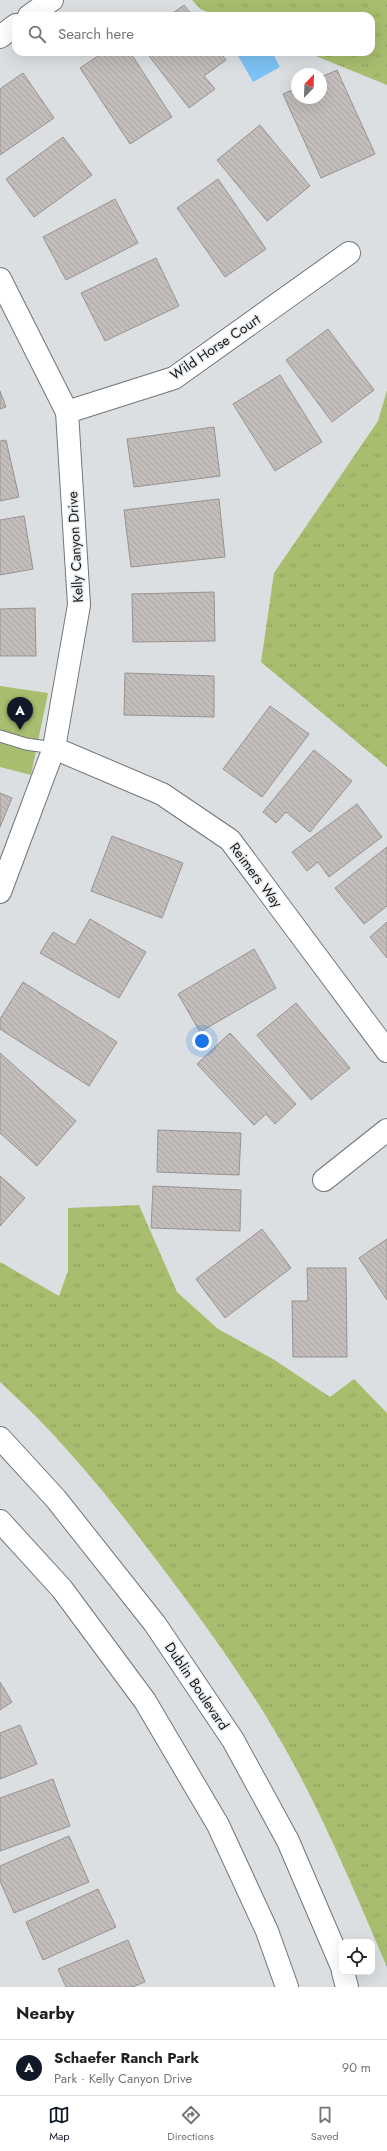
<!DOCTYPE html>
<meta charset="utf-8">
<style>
:root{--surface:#fff;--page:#f6f6f6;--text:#202124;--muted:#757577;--line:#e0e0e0;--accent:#111827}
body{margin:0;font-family:Jost,sans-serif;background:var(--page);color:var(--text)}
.controls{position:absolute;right:12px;bottom:12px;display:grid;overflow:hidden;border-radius:8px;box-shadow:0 4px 16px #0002}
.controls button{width:36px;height:36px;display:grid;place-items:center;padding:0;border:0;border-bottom:1px solid var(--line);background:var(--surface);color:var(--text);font:20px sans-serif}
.compass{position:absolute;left:291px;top:68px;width:36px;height:36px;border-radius:50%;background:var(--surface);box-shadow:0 4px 16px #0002;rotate:23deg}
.you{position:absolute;left:202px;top:1041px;width:14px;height:14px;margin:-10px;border:3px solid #fff;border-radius:50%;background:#1a73e8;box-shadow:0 0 0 6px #1a73e833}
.badge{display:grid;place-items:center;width:26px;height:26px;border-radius:50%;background:var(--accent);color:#fff;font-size:13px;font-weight:700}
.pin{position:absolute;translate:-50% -33px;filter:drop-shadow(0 1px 2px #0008)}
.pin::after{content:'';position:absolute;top:21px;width:14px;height:12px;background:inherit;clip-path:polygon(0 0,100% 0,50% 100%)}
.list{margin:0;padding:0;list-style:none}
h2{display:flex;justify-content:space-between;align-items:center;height:52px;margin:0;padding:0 16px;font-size:17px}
h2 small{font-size:13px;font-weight:400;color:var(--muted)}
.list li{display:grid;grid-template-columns:26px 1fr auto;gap:12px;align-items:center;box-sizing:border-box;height:56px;padding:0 16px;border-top:1px solid var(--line)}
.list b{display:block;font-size:15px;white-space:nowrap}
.list p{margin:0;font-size:13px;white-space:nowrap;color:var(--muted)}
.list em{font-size:13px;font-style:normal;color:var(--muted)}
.icon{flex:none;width:22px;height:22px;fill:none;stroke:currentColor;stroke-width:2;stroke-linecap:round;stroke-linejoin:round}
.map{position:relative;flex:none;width:387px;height:1987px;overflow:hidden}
.search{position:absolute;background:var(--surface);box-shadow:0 4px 16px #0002;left:12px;right:12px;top:12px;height:44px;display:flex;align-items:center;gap:10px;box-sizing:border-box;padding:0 14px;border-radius:12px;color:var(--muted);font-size:15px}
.sheet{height:108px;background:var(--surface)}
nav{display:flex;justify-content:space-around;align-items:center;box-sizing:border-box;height:56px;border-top:1px solid var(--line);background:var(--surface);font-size:11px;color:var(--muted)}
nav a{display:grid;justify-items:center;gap:2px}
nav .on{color:var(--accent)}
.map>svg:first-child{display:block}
.grass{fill:url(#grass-tufts)}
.green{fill:#a8bd6e}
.water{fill:#7cc2f5}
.building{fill:url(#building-back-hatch);stroke:#989391}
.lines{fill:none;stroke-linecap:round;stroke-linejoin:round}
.service-casing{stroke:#737679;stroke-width:13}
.minor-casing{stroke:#737679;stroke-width:24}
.service{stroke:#fff;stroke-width:11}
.minor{stroke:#fff;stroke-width:22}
.labels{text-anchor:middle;stroke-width:3;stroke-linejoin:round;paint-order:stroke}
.street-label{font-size:14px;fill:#161718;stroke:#e8ecef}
</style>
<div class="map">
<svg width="387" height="1987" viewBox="0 0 387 1987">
<defs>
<pattern id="grass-tufts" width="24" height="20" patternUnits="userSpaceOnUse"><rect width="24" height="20" fill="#a8bd6e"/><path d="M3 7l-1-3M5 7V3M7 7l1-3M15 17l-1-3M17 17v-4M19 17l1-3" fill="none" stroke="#90a25f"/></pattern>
<pattern id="building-back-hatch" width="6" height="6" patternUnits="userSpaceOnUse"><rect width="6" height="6" fill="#c3bebc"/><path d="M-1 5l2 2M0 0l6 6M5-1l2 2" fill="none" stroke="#a7a3a1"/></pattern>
</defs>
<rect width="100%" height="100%" fill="#dbdfe2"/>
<path class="grass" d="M192,0H387V85L306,52H371V16H218L200,9Z
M387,390V767L261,662L274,573L378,421Z
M139,1205L177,1292L218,1329L273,1359L330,1397L354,1379L387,1413V1967C353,1888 320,1807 276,1733C242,1675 202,1620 161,1566C112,1501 61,1437 0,1382V1262L59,1296L68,1271V1208Z"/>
<path class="green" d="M0,686L48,693L31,775L0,767Z"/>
<path class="water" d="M236,52H272L280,67L253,82Z"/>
<path class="building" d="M184,5L193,16H169Z
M104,52H130L172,117L130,144L80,68Z
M146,52H220L226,60L204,76L215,89L189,108Z
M337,70L375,154L321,178L283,94L297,88V98H321V77Z
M23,73L54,118L0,155V89Z
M260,125L310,186L267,221L217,160Z
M63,137L92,175L34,217L6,179Z
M218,179L266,249L225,277L177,208Z
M115,199L138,243L66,280L43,237Z
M156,258L179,306L105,341L81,293Z
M328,329L374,390L332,422L286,360Z
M280,375L322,442L275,471L233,404Z
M0,391L6,407L0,409Z
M214,427L220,476L134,487L127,439Z
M6,440L19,497L0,501V441Z
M219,499L225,557L131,567L124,510Z
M24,516L33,569L0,575V520Z
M214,592L215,641L133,642L132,594Z
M35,608L36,656H0V609Z
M125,673L214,676V717L124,715Z
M270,706L309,734L262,797L223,769Z
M314,750L352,781L310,832L286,812L276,823L263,812Z
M0,793L12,798L0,827Z
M357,804L382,837L329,877L318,862L307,871L292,852Z
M112,836L183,863L162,918L91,891Z
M387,847V906L364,924L335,888Z
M90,919L146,952L119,998L40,953L53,932L75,945Z
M387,922V958L370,937Z
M254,949L276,988L200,1032L178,994Z
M23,982L117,1042L89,1086L0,1029V1019Z
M296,1003L350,1068L311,1100L257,1035Z
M230,1033L296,1104L275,1124L266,1114L254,1125L197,1064Z
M0,1053L76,1121L37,1166L0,1133Z
M158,1130L241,1133L239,1175L157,1172Z
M0,1176L25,1198L0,1226Z
M153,1186L241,1190L240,1231L151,1228Z
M262,1229L291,1268L225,1318L196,1279Z
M387,1239V1300L359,1258Z
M307,1268H346L347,1357H293L292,1301H308Z
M0,1682L12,1702L0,1710Z
M20,1725L37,1764L0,1779V1733Z
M53,1779L70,1826L0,1851V1798Z
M69,1836L89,1882L14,1913L0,1881V1866Z
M98,1889L116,1927L43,1960L26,1922Z
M128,1940L145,1982L132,1987H66L58,1969Z"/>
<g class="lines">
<g class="service-casing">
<path id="service" d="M0,736L26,744L54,748"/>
</g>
<g class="minor-casing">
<path id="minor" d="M29,16L52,0
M0,37L16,25
M0,279L67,412L79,605L54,748L0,892
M67,412L174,378L349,253
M54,748L162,794L230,840L387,1051
M324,1180L387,1130
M0,1438L56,1499L155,1624L233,1740L288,1841L342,1967
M0,1521L62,1589L145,1701L218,1825L267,1931L287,1987
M343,1972L347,1987"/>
</g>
<use href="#service" class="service"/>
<use href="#minor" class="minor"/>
</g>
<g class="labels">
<g class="street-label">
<text transform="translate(215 347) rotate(-34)" y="5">Wild Horse Court</text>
<text transform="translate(75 547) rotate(-93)" y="5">Kelly Canyon Drive</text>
<text transform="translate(256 875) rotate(53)" y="5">Reimers Way</text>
<text transform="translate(197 1686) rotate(56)" y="5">Dublin Boulevard</text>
</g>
</g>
</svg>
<div class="controls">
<button><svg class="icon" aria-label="locate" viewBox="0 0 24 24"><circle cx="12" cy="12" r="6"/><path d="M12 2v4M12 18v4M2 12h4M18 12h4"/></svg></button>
</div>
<svg class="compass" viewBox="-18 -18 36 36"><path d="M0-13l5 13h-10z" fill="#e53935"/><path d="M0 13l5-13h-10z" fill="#757577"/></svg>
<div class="you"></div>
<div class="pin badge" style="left:20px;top:730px">A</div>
<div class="search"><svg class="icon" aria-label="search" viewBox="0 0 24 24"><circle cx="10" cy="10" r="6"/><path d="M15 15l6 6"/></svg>Search here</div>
</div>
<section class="sheet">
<h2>Nearby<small></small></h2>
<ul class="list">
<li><span class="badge">A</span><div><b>Schaefer Ranch Park</b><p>Park · Kelly Canyon Drive</p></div><em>90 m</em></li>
</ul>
</section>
<nav>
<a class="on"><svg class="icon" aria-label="map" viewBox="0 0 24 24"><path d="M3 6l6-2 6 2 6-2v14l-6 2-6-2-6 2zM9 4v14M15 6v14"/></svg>Map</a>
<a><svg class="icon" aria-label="directions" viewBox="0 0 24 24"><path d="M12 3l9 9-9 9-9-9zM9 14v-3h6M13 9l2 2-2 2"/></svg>Directions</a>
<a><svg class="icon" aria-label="saved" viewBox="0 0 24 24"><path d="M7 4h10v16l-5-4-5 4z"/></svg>Saved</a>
</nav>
